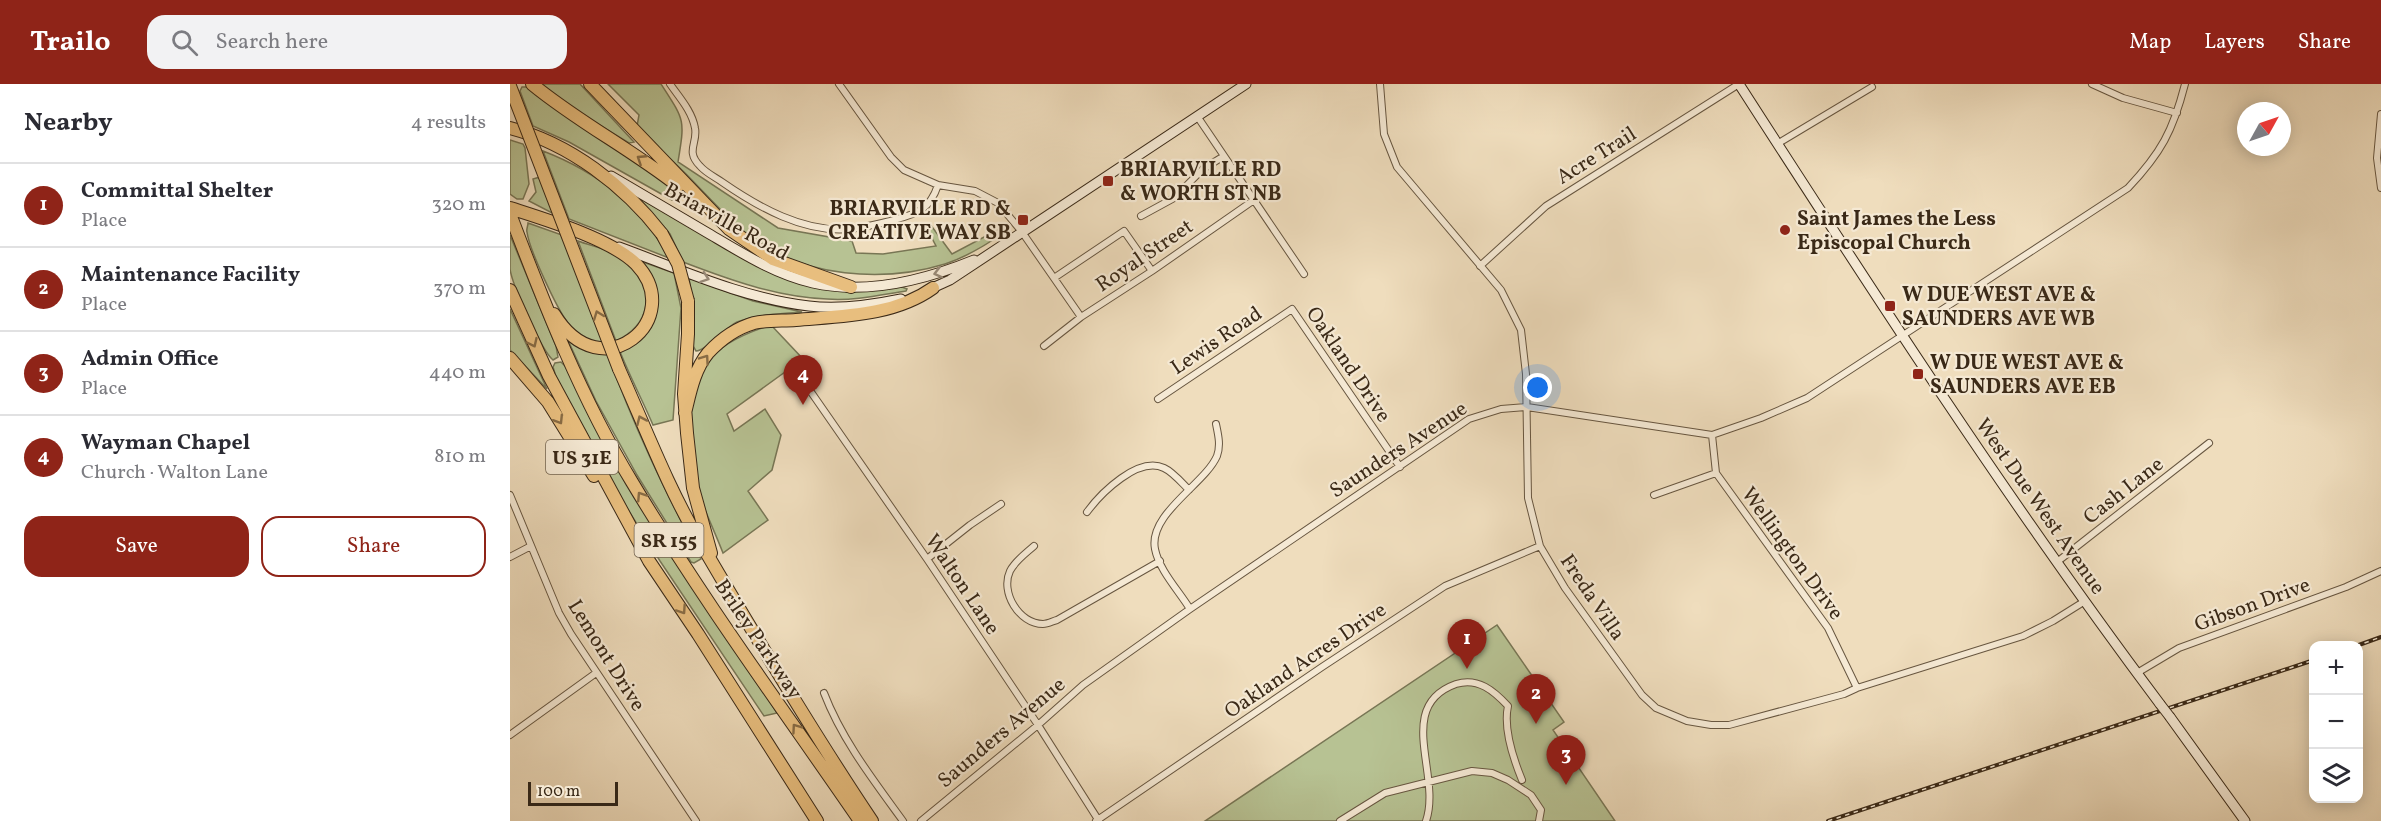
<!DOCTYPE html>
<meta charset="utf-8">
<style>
:root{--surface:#fff;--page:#f2f2f3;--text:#2b2b33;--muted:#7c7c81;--line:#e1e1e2;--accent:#8f2418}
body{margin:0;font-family:Vollkorn,serif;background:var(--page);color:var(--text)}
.controls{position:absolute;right:18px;bottom:18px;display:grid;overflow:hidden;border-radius:12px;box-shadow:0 3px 15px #0003}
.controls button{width:54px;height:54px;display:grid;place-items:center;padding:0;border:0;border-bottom:2px solid var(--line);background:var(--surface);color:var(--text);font:30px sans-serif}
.compass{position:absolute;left:1727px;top:18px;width:54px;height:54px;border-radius:50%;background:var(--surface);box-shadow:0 3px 15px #0003;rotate:50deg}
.scale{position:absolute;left:18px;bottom:15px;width:90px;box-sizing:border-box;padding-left:6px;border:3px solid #3a2917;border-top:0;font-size:16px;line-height:21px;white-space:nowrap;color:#3a2917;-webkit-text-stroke:4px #f5e9d4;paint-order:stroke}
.you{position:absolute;left:1028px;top:304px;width:21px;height:21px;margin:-15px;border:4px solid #fff;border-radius:50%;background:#1a73e8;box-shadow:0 0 0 9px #1a73e833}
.badge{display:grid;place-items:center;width:39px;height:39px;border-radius:50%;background:var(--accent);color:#fff;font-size:20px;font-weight:700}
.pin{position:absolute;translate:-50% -50px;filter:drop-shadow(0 2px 3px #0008)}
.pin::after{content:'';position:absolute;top:32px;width:21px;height:18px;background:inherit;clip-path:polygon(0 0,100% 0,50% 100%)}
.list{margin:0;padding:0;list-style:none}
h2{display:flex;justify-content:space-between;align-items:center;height:78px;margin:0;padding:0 24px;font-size:26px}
h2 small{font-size:20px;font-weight:400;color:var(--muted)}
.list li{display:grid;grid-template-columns:39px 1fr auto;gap:18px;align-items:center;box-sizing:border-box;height:84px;padding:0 24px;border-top:2px solid var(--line)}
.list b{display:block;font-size:22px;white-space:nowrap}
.list p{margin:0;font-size:20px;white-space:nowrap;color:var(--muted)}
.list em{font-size:20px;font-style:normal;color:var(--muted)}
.actions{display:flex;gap:12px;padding:18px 24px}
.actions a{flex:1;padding:14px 0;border:2px solid var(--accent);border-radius:18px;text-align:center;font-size:21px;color:var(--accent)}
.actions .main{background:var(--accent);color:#fff}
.icon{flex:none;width:33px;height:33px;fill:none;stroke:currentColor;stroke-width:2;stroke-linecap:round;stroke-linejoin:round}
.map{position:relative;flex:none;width:1871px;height:737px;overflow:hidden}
header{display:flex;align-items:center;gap:36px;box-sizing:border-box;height:84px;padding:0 30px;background:var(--accent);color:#fff}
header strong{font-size:28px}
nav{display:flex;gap:33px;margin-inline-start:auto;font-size:21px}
.search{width:420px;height:54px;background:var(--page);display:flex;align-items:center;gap:15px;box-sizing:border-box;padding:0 21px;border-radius:18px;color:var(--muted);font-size:22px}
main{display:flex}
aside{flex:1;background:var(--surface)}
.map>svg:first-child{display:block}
.green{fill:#b7c293;stroke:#787655;stroke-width:1.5}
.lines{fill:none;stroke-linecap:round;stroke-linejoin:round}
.minor-casing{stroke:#675640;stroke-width:8}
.secondary-casing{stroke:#3a2917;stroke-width:11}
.motorway-casing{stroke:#3a2917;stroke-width:14}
.minor{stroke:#f5e9d4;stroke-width:6}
.secondary{stroke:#f5e9d4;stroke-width:9}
.motorway{stroke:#e8be7e;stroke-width:12}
.rail-casing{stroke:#3a2917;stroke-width:4}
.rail{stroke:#f5e9d4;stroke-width:1.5;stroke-dasharray:4.5;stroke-linecap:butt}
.secondary-bridge-casing{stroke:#3a2917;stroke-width:11;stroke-linecap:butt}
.motorway-bridge-casing{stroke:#3a2917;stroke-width:14;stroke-linecap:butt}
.secondary-bridge{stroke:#f5e9d4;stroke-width:9}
.motorway-bridge{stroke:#e8be7e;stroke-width:12}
.oneway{stroke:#886c45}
.oneway2{stroke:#988976}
.poi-dot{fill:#8f2418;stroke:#f5e9d4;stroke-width:2}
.labels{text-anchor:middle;stroke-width:4.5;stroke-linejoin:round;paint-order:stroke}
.shield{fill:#f5e9d4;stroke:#726350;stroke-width:1.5}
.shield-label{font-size:20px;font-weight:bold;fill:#3a2917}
.street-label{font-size:21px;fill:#3a2917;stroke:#f5e9d4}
.poi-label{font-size:21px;font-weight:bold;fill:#3a2917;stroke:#f5e9d4;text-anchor:start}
</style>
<header>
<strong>Trailo</strong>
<div class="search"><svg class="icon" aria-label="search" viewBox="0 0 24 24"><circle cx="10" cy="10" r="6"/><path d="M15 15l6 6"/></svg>Search here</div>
<nav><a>Map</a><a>Layers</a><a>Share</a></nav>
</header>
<main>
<aside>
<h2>Nearby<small>4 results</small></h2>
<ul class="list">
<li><span class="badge">1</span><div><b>Committal Shelter</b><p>Place</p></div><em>320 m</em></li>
<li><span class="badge">2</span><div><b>Maintenance Facility</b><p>Place</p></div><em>370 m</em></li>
<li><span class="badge">3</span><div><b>Admin Office</b><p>Place</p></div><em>440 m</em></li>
<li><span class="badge">4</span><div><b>Wayman Chapel</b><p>Church · Walton Lane</p></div><em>810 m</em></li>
</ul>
<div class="actions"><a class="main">Save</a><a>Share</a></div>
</aside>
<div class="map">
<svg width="1871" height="737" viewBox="0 0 1871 737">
<rect width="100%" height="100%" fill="#efddbd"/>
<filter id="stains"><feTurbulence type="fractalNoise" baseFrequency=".00333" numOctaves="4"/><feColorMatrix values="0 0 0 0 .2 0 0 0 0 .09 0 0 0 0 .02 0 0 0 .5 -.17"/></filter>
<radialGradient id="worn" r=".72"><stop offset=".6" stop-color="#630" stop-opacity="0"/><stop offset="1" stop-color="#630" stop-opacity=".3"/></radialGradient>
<path class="green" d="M29,0H70L124,58L119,59L68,28Z
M98,0H151C175,37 175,35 168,78L268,144L342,157L346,169L373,170L426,162L416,143L420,140L442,170L493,143L495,148C476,161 457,173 435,180C373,199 294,193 242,154C217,135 198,112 176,90C160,74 143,59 127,42L129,31Z
M12,3H18L140,85L169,109L162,116L59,58L23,42L10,7Z
M0,56L13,60L15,64L19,100L13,115H7L0,110Z
M33,67C88,88 131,122 159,174L59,135Z
M30,93L44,130L19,117L26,108L23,95Z
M128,113L244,180L354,206L392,203L397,205L396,207C370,211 344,217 317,215C267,213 220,196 173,178L160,150Z
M18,139L52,151L94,260C80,259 66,250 58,239C47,225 19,165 17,148C16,146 18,142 18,139Z
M0,151L46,262L48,273L43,276C31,266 2,200 0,185C0,174 0,162 0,151Z
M68,157C84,163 107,167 120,180C146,208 140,241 106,257Z
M133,178L164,189L171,224L163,336L143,341C132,315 119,291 109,265L140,239Z
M179,194L243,217L292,228C271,230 247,230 227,238C215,244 196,267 186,267L183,262L182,214Z
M0,225L37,305L0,266Z
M261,241L293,275L217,330L224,347L255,325L271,351L262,386L238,407L258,436L213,469C204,446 193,423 185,400C175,368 178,306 198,278C211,259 239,248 261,241Z
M56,252L97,267C122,340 155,407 191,475L184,479L181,478L127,391L86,317Z
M51,278L55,282L267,629L254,632L150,477L107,408L46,293L43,283L45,279Z
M987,541L1054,638L1043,646L1105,737H695Z"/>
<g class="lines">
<g class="minor-casing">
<path id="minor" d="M160,0C169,13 182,27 185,44C188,59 175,67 190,82C196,89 205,93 212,98C248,123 294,149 339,145C352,144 367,140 380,137C405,130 419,128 428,101
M329,0L381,73L394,86L428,101L465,107L488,119L512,148L571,233
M870,0L874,50L887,83L991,206L1011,246L1016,290L1018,414L1030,462L1055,504L1132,611L1146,624L1177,637L1201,641H1219L1334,610L1347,604L1513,552L1543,537L1575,517
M1582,0L1613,14L1667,29
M1871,30L1867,74L1871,104
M687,32L794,190
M1267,60L1362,3
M631,132L664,114L693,85L714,72
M970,182L1036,122L1229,0
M544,194L614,147L642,187
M534,262L571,233L642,187L744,116
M285,285L417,475L528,641L589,737
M648,315L782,225L890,383
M1202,351L1206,389L1318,544L1347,604
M0,411L49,529L61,550L186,737
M1144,411L1206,389
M577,428C591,409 628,372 654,384C663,388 672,399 679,406
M524,462C515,470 505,477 500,487C490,508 509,540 533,540C538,540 543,537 547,536L650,477
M0,473L21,462
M417,475L460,441L491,420
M1547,478L1699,359
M680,525C669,507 649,486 645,465C638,430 695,400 707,372C711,361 708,350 706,340
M1627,589L1669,564L1836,503L1871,487
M314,609C332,656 364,697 393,737
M0,651L86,589
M411,737L528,641L573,601L680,525L959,335L991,325L1017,323L1202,351L1251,334L1297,314L1618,104C1651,69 1663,47 1675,0
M586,737L812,583L935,502L1030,462
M830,737L875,709L962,687L982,689L998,696L1021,711L1031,726L1029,737
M916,737C932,691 884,622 946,600C968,593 984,607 998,622C993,645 1003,674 1012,696"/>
</g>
<g class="secondary-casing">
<path id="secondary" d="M1229,0C1364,210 1500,420 1650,620
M101,92C133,111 164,129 196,148C230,168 264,190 303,199C356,211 415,196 464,176
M109,163C169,185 235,215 299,222C329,226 362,221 391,215
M418,206L440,196L736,0
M1660,633L1735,737"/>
</g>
<g class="motorway-casing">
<path id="motorway" d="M22,0C68,38 121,65 168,102
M80,0L219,145L263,175L341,203
M0,44C59,59 115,102 152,150
M0,124C34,135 101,155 126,180C178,234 92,309 44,230
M0,130C35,222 71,314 122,398C192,515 273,625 350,737
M0,206L39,292L139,477L188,550L307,737
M178,217V250L174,310L177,349L183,404L201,469
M0,274L38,318L84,392
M109,285C135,343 158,404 190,458C245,552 301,646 362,737
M175,329C180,309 184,286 198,269C210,256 227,244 244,239C257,236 272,237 286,236C332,232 384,232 423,204"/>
</g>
<use href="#minor" class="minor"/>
<use href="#secondary" class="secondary"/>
<use href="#motorway" class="motorway"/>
<g class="rail-casing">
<path id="rail" d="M1846,562L1871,553
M1318,737L1804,576"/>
</g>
<use href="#rail" class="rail"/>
<g class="secondary-bridge-casing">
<path id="secondary-bridge" d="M1650,620L1660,633"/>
</g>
<g class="motorway-bridge-casing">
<path id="motorway-bridge" d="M0,2L109,285
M152,150L168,180L178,217"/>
</g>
<use href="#secondary-bridge" class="secondary-bridge"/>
<use href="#motorway-bridge" class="motorway-bridge"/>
</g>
<defs><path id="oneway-chevron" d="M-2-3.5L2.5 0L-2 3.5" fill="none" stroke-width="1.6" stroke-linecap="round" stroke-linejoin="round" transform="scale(1.5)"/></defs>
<g class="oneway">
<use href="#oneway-chevron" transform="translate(131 75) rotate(-147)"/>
<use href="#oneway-chevron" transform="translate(88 231) rotate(-111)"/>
<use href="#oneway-chevron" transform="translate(23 259) rotate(65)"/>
<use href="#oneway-chevron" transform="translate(195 275) rotate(-55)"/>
<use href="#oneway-chevron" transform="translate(49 336) rotate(58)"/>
<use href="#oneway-chevron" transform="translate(131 336) rotate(-114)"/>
<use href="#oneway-chevron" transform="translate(131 412) rotate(-123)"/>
<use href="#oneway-chevron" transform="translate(172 526) rotate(56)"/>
<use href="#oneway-chevron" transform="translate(286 644) rotate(-125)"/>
</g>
<g class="oneway2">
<use href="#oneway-chevron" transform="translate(428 189) rotate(165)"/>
<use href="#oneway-chevron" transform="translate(195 194) rotate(19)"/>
</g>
<g class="poi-dot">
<rect x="592" y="91" width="12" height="12" rx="3"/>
<rect x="507" y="130" width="12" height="12" rx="3"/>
<circle cx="1275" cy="146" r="6"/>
<rect x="1374" y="216" width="12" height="12" rx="3"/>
<rect x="1402" y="284" width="12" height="12" rx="3"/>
</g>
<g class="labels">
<g class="shield">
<rect x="36" y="356" width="72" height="34" rx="4.5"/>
<rect x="124.5" y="439" width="69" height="34" rx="4.5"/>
</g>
<g class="shield-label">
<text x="72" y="380">US 31E</text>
<text x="159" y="463">SR 155</text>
</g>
<g class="street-label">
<text transform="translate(1086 71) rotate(-32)" y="7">Acre Trail</text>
<text transform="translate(217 137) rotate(29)" y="7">Briarville Road</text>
<text transform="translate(634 171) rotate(-34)" y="7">Royal Street</text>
<text transform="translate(706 256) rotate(-34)" y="7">Lewis Road</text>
<text transform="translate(839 280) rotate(56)" y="7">Oakland Drive</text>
<text transform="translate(888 365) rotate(-33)" y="7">Saunders Avenue</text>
<text transform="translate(1613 406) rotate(-38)" y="7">Cash Lane</text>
<text transform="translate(1531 422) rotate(55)" y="7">West Due West Avenue</text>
<text transform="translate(1283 469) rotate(54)" y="7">Wellington Drive</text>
<text transform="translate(453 500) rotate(56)" y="7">Walton Lane</text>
<text transform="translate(1083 513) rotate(56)" y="7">Freda Villa</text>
<text transform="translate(1742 520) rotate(-20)" y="7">Gibson Drive</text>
<text transform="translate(249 555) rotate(56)" y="7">Briley Parkway</text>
<text transform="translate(97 571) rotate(58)" y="7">Lemont Drive</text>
<text transform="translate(795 576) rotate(-34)" y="7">Oakland Acres Drive</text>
<text transform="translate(491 648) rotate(-40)" y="7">Saunders Avenue</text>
</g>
<g class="poi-label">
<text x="610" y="92">BRIARVILLE RD<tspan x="610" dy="24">&amp; WORTH ST NB</tspan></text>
<text x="501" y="131" text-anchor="end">BRIARVILLE RD &amp;<tspan x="501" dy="24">CREATIVE WAY SB</tspan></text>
<text x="1287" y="141">Saint James the Less<tspan x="1287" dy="24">Episcopal Church</tspan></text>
<text x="1392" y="217">W DUE WEST AVE &amp;<tspan x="1392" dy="24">SAUNDERS AVE WB</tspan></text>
<text x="1420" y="285">W DUE WEST AVE &amp;<tspan x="1420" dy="24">SAUNDERS AVE EB</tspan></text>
</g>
</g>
<rect width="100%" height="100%" filter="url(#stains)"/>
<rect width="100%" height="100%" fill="url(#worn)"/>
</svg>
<div class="controls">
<button>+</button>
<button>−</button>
<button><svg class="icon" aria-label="layers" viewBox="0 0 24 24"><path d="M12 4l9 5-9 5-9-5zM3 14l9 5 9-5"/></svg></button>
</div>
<svg class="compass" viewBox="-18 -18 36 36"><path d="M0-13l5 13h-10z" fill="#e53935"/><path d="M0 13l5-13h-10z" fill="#7c7c81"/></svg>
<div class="scale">100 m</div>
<div class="you"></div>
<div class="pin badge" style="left:957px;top:585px">1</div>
<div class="pin badge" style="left:1026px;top:640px">2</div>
<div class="pin badge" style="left:1056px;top:701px">3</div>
<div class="pin badge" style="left:293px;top:321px">4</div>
</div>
</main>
